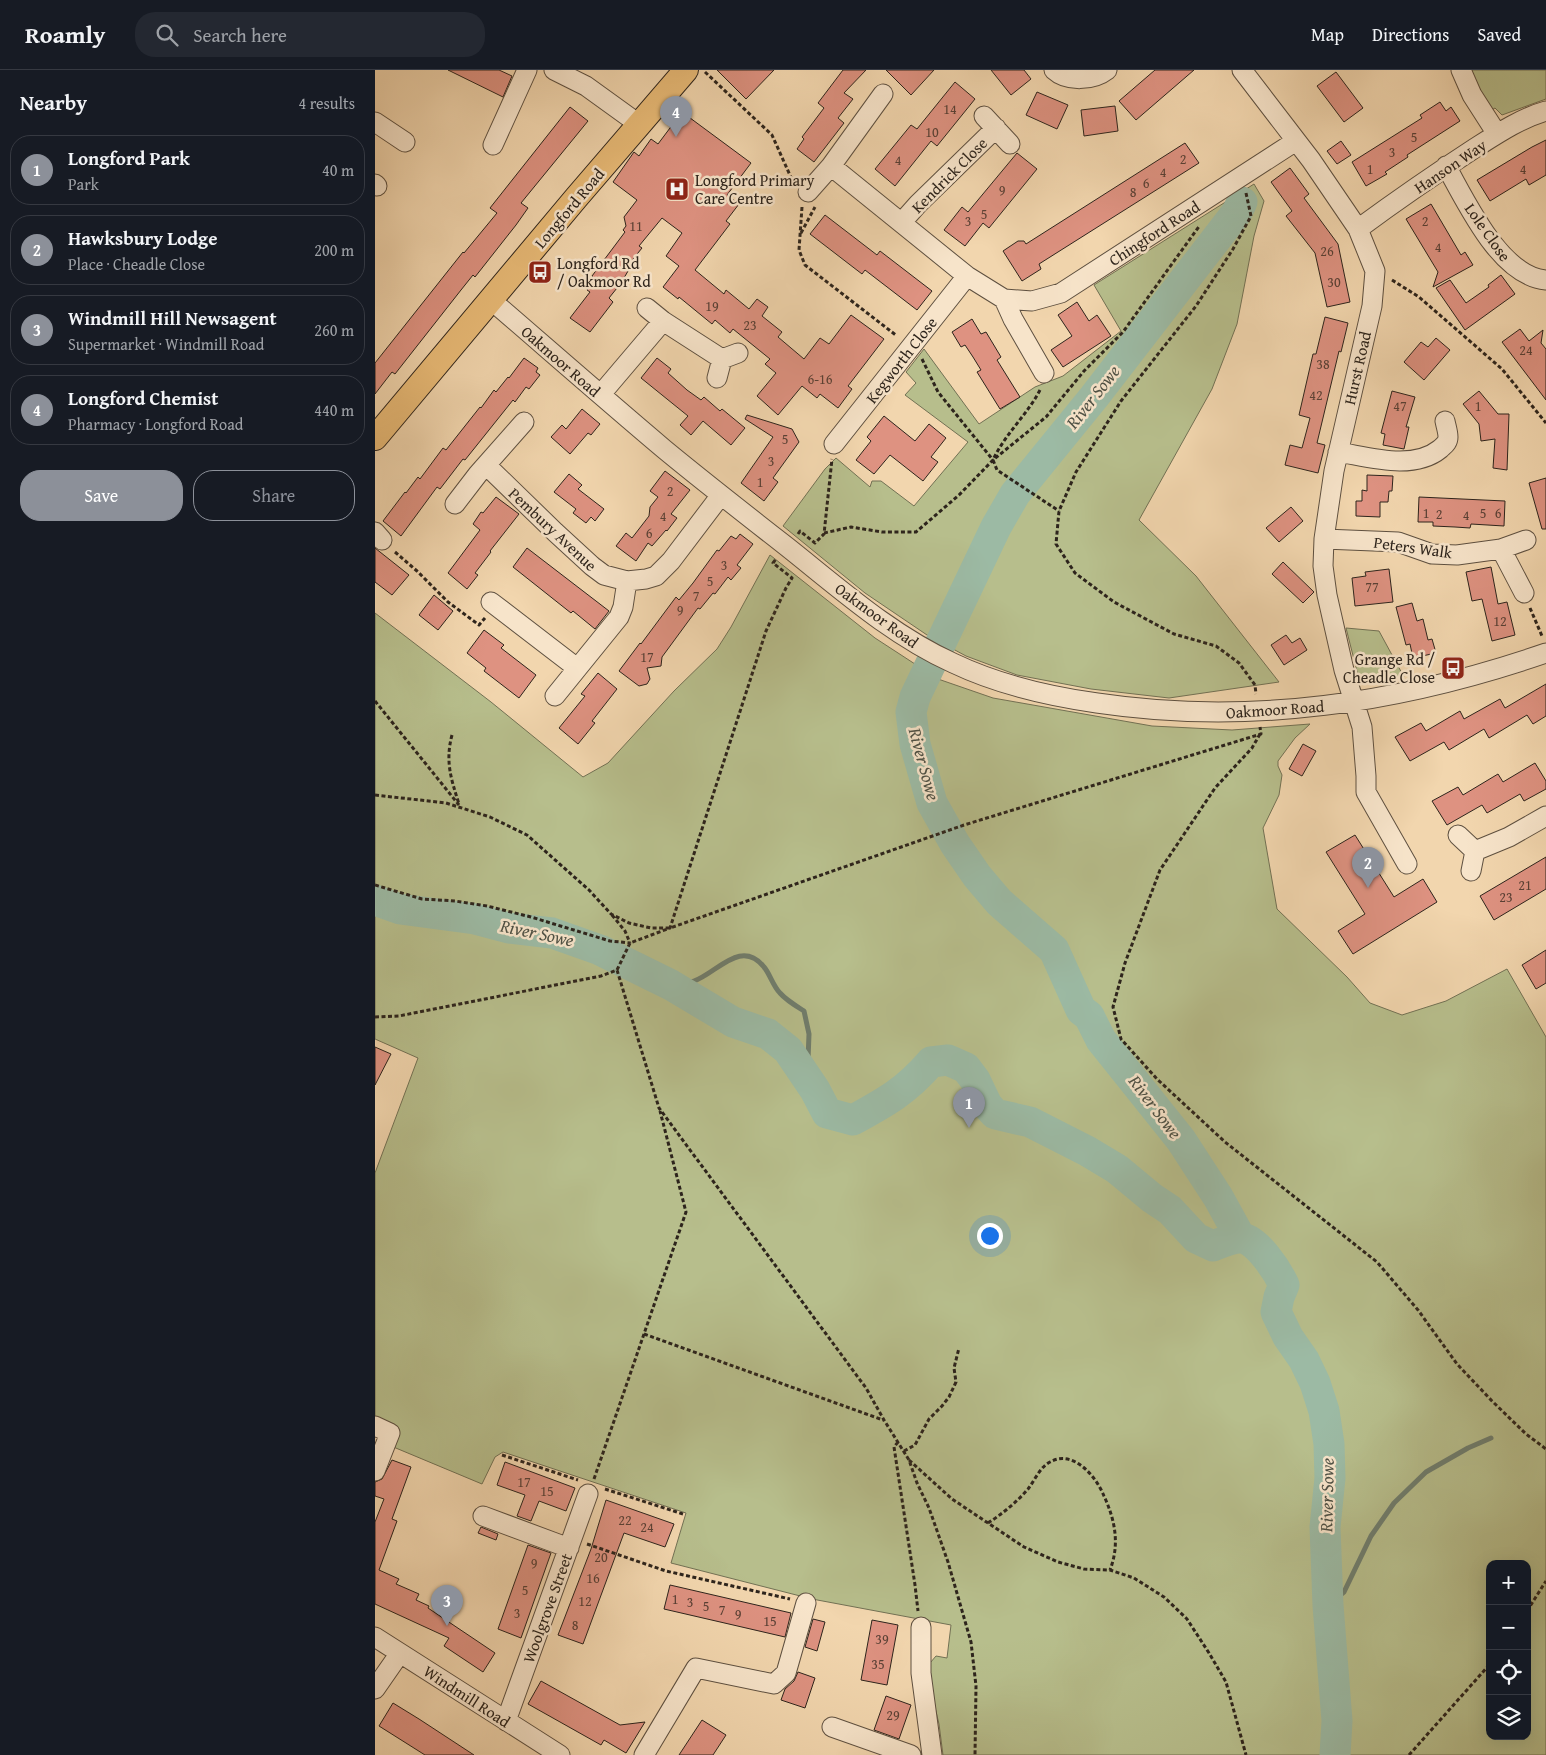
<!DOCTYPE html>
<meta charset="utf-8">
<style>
:root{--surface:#171b24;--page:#242831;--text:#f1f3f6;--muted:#9ea1a6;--line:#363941;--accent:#8c9099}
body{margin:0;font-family:"Gentium Book Plus",serif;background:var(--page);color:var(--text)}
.controls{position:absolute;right:15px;bottom:15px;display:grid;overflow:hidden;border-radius:10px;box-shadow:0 5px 20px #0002}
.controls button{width:45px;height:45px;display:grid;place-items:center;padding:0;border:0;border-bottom:1px solid var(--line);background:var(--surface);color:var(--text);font:25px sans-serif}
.you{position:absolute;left:614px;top:1165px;width:18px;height:18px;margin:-12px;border:4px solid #fff;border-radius:50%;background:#1a73e8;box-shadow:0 0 0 8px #1a73e833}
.badge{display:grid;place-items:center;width:32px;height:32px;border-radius:50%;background:var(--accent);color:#fff;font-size:16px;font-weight:700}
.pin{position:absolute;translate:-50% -41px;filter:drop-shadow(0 1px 2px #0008)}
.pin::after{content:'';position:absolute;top:26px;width:18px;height:15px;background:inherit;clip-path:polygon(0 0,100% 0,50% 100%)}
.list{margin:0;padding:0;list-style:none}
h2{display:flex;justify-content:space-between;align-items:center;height:65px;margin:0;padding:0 20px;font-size:21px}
h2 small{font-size:16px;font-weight:400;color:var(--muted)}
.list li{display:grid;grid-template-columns:32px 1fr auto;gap:15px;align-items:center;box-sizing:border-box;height:70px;margin:0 10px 10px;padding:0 10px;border:1px solid var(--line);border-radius:20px}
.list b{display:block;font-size:19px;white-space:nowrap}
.list p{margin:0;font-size:16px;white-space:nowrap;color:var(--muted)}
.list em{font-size:16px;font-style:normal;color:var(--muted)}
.actions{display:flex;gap:10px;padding:15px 20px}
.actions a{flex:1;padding:11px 0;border:1px solid var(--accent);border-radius:20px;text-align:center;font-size:18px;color:var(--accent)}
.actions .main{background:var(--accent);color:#fff}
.icon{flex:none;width:28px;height:28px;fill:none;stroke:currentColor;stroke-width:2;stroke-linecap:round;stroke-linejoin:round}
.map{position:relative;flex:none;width:1171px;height:1685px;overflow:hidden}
header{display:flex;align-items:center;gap:30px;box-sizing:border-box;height:70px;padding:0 25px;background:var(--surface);border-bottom:1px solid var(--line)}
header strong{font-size:24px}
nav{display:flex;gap:28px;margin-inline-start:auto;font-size:18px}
.search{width:350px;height:45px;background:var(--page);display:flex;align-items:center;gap:12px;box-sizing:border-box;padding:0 18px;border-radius:20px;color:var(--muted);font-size:19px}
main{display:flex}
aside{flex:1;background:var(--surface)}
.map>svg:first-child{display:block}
.green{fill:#b7be8c;stroke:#727154;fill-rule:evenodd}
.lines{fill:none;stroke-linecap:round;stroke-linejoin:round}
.stream{stroke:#707e6e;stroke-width:5}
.river{stroke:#9cbaa4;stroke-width:31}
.building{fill:#de9281;stroke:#2d241c}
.minor-casing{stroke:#5e5040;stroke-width:21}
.major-casing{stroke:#2d241c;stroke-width:26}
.path{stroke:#2d241c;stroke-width:3;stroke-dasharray:4 2.5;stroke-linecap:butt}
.minor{stroke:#f7e4ca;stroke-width:19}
.major{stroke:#e9bb77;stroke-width:24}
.labels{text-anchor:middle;stroke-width:5;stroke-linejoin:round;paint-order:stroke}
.number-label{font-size:14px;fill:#594035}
.street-label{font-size:16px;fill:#2d241c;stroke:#f7e4ca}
.poi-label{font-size:16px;fill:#2d241c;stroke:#f7e4ca;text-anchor:start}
.water-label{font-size:18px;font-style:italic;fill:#4e5145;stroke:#f7e4ca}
</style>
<header>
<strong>Roamly</strong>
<div class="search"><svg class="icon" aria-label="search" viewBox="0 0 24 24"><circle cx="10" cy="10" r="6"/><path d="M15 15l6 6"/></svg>Search here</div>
<nav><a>Map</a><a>Directions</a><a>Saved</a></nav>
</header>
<main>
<aside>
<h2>Nearby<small>4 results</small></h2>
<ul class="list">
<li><span class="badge">1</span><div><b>Longford Park</b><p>Park</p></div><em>40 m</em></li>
<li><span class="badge">2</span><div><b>Hawksbury Lodge</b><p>Place · Cheadle Close</p></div><em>200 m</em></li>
<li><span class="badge">3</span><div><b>Windmill Hill Newsagent</b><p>Supermarket · Windmill Road</p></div><em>260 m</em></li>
<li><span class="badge">4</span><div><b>Longford Chemist</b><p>Pharmacy · Longford Road</p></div><em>440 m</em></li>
</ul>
<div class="actions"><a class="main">Save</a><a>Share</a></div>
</aside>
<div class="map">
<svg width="1171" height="1685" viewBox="0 0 1171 1685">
<rect width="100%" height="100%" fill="#f2d6ae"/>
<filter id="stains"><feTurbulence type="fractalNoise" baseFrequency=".004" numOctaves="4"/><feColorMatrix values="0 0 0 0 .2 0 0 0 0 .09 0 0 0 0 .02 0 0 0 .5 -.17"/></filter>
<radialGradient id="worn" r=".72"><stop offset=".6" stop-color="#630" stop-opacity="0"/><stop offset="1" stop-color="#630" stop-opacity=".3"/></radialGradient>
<path class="green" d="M1097,0H1171V29L1127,45L1120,38L1115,41L1099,10Z
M879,114L889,131L879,166L862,254L837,319L764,450L821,506L904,612L794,628L716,619L642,605L591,586L552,565L490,523L408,456L450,399L461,388L495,417L497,411H506L539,436L593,372L530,325L541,313L531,302L549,279L604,354L660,317L688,306L746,261L719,215Z
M395,485L500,568L563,609L618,628L777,656L857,660L935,654L920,668L903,691V696L907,705L904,725L888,758L902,839L972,907L995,933L1027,945L1071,931L1132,899L1171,967V1685H568L564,1654L556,1621L555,1593L561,1586L572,1588L576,1555L437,1529L296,1493L311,1443L128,1382L120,1387L107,1414L16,1376L0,1347V1103L43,988L0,969V543L116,632L208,707L233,693L299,621L342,579L356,557ZM1115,1494H1152V1666H1115Z
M971,558L1004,561L1029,607L985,613Z"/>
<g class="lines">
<path class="stream" d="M296,915C304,914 312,914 319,911C342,903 366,868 389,897C395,904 398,916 405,923C411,930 421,936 429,941L434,964L433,990L434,1011
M953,1535L969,1522L996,1466L1019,1433L1051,1402L1093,1378L1116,1368"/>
<path class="river" d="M0,830L25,839L100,849L134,858L177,863L225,880L296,915L358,952L393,964L413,980L440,1020L452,1043L478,1050C511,1032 531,1021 556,992L573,990L591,998L600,1010L612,1035L620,1044L655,1052L712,1081L742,1099L777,1128L795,1140L821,1168L838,1176C846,1173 856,1168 865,1168C881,1167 903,1202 909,1215L904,1227L901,1242L913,1267L929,1290L940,1313L949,1341L954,1374L955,1408L950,1457L953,1535L962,1651L960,1685
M865,1167L843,1127L806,1070L726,970L714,946L706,940L679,880L624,832L602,806L580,774L557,733L540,674L536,642L540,627L621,457L640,424L719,327L862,142L867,132"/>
</g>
<path class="building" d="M73,0H124L137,6L128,27Z
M342,0H399L371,29Z
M468,0H491L469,23L478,29L463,48L469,53L439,92L422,79L429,69L427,67L449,38L443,33Z
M511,0H559L536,25Z
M616,0H649L656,9L636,25Z
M780,0H819L761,50L744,31Z
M961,2L988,38L969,52L942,16Z
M580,12L600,29L562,76L556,71L520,116L500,99L536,55L542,59Z
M662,22L693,35L682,59L651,45Z
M1065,32L1071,41L1076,37L1085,51L1032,85L1033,87L1010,102L1012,104L991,116L977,92L1047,48L1045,45Z
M740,36L743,61L709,66L706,40Z
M195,37L213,51L146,133L153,138L141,155L100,207L98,205L86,220L20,304L17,302L0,324V293L88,182L89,183L122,143L115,138Z
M307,42L376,93L352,125L364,134L351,151L355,154L320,200L349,224L351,220L374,239L382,229L393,237L387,246L407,262L403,267L429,289L445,268L454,274L476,245L509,269L473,316L477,319L463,338L445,324L442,328L427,316L403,345L382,326L401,303L390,294L395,289L358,259L355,263L340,250L337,254L304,227L303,229L288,217L304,196L291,186L307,163L287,148L264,176L267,178L254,194L256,196L246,213L234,228L238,232L215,262L195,248L215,222L212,220L220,209L217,206L250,162L248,160L251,156L249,147L262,130L238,112L259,82L264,86L276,69L283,74Z
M1171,70V105L1154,115L1151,109L1115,131L1102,110L1157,77Z
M966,71L976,85L962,94L952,81Z
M810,73L824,93L664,194L666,199L647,211L628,181L643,171H649L651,174Z
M642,83L662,99L614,158L608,153L590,176L569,160L587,137L593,142Z
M915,98L934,124L929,128L963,174L975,232L952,237L940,183L911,146L917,141L896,112Z
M1056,134L1086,185L1090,182L1098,195L1058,217L1063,202L1031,149Z
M450,145L502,185L505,181L557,221L542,240L490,200L487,204L435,164Z
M1126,205L1140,224L1090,260L1061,218L1075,210L1091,233L1114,217L1113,215Z
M702,232L714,251L722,245L736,266L688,297L676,280L697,266L683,245Z
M950,247L973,253L966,282L964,281L942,373L950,375L943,403L910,395L915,375L927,378L935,348L924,345L938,284H941Z
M597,249L606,264L611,262L626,287L622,290L645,327L625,339L602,302L606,300L598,287L590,275L586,277L577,262Z
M1145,259L1154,271L1168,260L1166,273L1171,279V330L1127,272Z
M1061,268L1075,280L1049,310L1029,292L1046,272L1053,277Z
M149,288L163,298L161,302L165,305L154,319L151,317L140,332L138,330L90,390L88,389L65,419L62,417L26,466L8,451L30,422L31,423L43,407L45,409L68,378L71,380L105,337L106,338L119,320L121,322L133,307L134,308Z
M282,288L296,299L293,303L312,320L326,330L329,327L345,341L347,339L370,358L356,375L328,351L316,365L305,355L313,346L266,308Z
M1017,321L1040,327L1031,357H1034L1029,379L1008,375L1010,364L1006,363Z
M1104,321L1123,344H1134L1132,400L1118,398L1120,369L1106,371L1104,354L1088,334Z
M207,339L225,354L216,365L213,363L195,384L176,367L187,355L191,359Z
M372,345L417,359L424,372L398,408L403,412L389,431L366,413L398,367L370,349Z
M509,346L540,371L554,354L571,368L556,387L563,392L548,411L515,385L499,404L481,390L496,371L492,367Z
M290,401L315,420L296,444L302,448L292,461L291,460L277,476L273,473L261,491L241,476L251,463L257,468L274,446L275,437L283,427L275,421Z
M194,404L207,415L203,419L229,439L220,451L216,447L211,453L198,443L201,439L179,422Z
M992,405L1018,406L1017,421H1014L1013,432H1005V447L981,446V431H987V420L992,421Z
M1171,408V459H1167L1154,413Z
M121,427L144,444L115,481L116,482L100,503L103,505L92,519L73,503L105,460L98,454L106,442L108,443Z
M1044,427L1130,431L1129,456L1096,454L1095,458L1080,457L1058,456V452H1043Z
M916,437L928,451L904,472L891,458Z
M365,464L378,474L362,495L366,498L356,510L353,507L340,524L338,523L325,539L323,538L287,587L286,596L272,598L275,609L272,614L264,616L244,601L265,573L266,574L301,527L304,530L318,513L342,480L344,481L356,466L361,469Z
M0,478L34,505L17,525L0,512Z
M152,478L234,541L220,559L198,541L196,543L138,497Z
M908,492L939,522L928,533L897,504Z
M1116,497L1123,534L1132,532L1140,565L1117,571L1107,529L1097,531L1091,502Z
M1014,499L1018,532L980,536L977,508L991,506L990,502Z
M59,525L78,541L63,560L44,545Z
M1037,533L1042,551L1048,549L1053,570L1057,569L1061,583L1038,588L1035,574L1031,575L1021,537Z
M109,560L129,575L126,578L161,605L144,628L109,601L111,598L92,583Z
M911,565L917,573L925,568L932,580L909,595L896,575Z
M223,603L242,619L217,651L220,653L203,674L184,658L210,626L206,624Z
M1171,614V646L1158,654L1152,645L1114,668L1109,659L1074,680L1069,672L1035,691L1020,667L1046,653L1051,661L1085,641L1089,649L1125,629L1130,638Z
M928,674L941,681L927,706L914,699Z
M1160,693L1171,711V719L1149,731L1145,724L1112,743L1107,735L1072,755L1057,731L1083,717L1088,725L1123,704L1128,712Z
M980,765L1019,827L1048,809L1062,832L978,884L963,861L990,844L951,782Z
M1171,787V819L1119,850L1105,826Z
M1171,880V913L1161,919L1147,895Z
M0,977L16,984L0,1015Z
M17,1390L36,1397L17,1449L22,1451L4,1500L24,1509L21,1514L44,1524L41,1530L54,1536L53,1538L120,1583L108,1602L69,1576L74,1568L0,1534V1452L9,1429L0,1426V1412L7,1409Z
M130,1392L200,1418L191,1441L164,1431L156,1451L142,1446L150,1425L122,1415Z
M231,1430L299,1454L290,1477L249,1463L208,1574L183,1565L216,1479Z
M106,1457L123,1464L121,1470L103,1463Z
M153,1475L176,1483L146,1568L123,1559Z
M295,1515L416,1543L410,1567L289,1539Z
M438,1549L450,1552L442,1581L430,1577Z
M497,1550L523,1555L512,1615L486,1610Z
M423,1602L440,1608L430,1638L406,1630L410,1619L419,1611Z
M166,1611L245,1655L270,1652L251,1683L229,1670L226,1675L153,1634Z
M511,1626L536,1635L524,1669L499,1660Z
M18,1633L44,1649L99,1685H50L4,1656Z
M327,1650L351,1665L338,1685H304Z"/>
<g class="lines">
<g class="minor-casing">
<path id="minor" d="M179,0L211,16L265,55
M679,0C692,12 718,11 732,0
M867,0L936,90L983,159L1000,201L997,236L959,401L949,469L948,496L952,525L969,600L987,657L991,706V722L1032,794
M1086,0L1097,25L1122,64
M609,46L635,74
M0,52L30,72
M118,75L152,0
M456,96L592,206L629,229L657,231L686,223L921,71
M1071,96C1092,133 1125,206 1171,210
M0,114L2,116
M433,122L456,96L508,24
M527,152L543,134L621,58
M983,159C1021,131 1060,104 1100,78C1122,64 1146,48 1171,41
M629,229L638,249L669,303
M116,230C174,280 231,330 289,379C329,412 370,444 411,476C464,518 516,565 578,593C624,615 672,626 722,633C876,656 1025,633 1171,583
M272,238L288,251L347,289
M342,308L347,289L363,283
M226,324L288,251
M459,374L592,206
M963,382C994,387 1038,401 1065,379C1069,375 1073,373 1073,367C1073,362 1071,356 1070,351
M111,395L180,462L217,496L229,505L252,511L271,509L281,506L296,491L346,425
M80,434L103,404L149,352
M0,462L7,470
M949,469L1023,472L1057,484L1082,485L1126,479L1151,470
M1126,479L1149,523
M116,532L202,598
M180,626L244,547L248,537L252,511
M1083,765L1100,781L1096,801
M1100,781L1134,767L1171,746
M0,1356L15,1363L0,1401
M108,1446L194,1478
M546,1557V1603L557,1685
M0,1567L185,1685
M0,1619L25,1583
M131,1651L213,1424
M457,1657L536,1685
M269,1685L321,1598L399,1614L411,1603L431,1533"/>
</g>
<g class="major-casing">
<path id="major" d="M0,368L201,128L311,0"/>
</g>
<path class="path" d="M330,2L397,65L418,112
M871,123L876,146L858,179L821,236L746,331L701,402L684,441L681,474L700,503L739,532L799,564L841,576L864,593L880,615L881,624
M427,137L424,180L430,195L522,266
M426,163L440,137
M1017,210L1044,227L1127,299L1171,353
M547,289L563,322L618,390
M665,320C652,345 630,364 618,390L622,400L684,441
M449,463L476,457L507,462H541L584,425L618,390L671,347L709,301L748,262L825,155
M423,464L425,461L440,473L449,464L457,389
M20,482L42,501L73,532L104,555L110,548
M1155,538L1167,566
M0,631L84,735
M885,664L877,678L840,718L785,800L750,893L738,937L746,969L782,1009L850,1072L1002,1192L1043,1240L1082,1294L1117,1331L1151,1364L1171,1379
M77,665C70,691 76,709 84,734
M0,725L71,733L115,747L152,765L214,820L236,844L254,853L276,858H295L589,755L886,664L885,657
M0,815L47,829L80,831L112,836L156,847L235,871L255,873
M237,845L250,861L255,873
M242,900L284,1038L491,1318L509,1350L534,1390L542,1413L554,1438L573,1492L596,1572L601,1616L600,1685
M0,947L24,946L226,906L242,900L255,873L295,858L391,561L411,518L417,508L398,493L401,489
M269,1264L508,1350
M523,1372L519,1377L540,1515L543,1541
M529,1381L540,1375L554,1349L567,1336L574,1327L581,1312L579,1298L584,1278
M127,1385L203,1410
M534,1390L577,1429L649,1477L683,1492L709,1499L735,1500L759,1508L789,1527L812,1549L834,1583L851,1612L871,1685
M219,1409L311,1142L285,1041
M230,1419L308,1444
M613,1453C627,1444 642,1432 653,1419C660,1410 665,1397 675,1392C698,1379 721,1406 729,1426C740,1450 745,1474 735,1500
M212,1474L291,1501L415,1529
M1152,1541L1171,1511
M1034,1685L1115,1594"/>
<use href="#minor" class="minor"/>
<use href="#major" class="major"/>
</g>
<defs>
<g id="hospital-square" transform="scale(1.25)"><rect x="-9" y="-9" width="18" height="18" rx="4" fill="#8f2418" stroke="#f7e4ca"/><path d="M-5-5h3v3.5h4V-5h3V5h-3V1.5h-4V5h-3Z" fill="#fff"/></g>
<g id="bus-square" transform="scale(1.25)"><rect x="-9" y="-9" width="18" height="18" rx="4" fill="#8f2418" stroke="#f7e4ca"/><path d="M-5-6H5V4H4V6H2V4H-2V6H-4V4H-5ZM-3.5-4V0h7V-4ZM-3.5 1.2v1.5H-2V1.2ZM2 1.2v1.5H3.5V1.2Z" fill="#fff"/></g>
</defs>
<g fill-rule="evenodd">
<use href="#hospital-square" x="302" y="119"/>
<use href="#bus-square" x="165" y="202"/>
<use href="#bus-square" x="1078" y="598"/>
</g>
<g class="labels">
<g class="number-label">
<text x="575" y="44">14</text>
<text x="557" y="67">10</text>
<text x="1039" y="72">5</text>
<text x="1017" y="87">3</text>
<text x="808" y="94">2</text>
<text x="523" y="95">4</text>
<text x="995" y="104">1</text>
<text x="1148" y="104">4</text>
<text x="788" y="107">4</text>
<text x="771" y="118">6</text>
<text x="627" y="125">9</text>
<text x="758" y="127">8</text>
<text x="609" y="149">5</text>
<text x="593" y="156">3</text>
<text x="1050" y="156">2</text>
<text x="261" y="161">11</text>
<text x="1063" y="182">4</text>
<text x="952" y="186">26</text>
<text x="959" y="217">30</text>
<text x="337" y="241">19</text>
<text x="375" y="260">23</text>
<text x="1151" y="285">24</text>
<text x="948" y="299">38</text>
<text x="445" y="314">6-16</text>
<text x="941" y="330">42</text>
<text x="1025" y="341">47</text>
<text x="1103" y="341">1</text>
<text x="410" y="374">5</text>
<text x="396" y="396">3</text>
<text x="385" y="417">1</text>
<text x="295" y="426">2</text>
<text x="1051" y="448">1</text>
<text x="1108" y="448">5</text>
<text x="1123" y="448">6</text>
<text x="1064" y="449">2</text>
<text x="1091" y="450">4</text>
<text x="288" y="451">4</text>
<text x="274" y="468">6</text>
<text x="349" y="500">3</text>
<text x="335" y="516">5</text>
<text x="997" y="522">77</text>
<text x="321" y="531">7</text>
<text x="305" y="545">9</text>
<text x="1125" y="556">12</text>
<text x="272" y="592">17</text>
<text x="1150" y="820">21</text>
<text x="1131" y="832">23</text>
<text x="149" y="1417">17</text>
<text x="172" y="1426">15</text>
<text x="250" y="1455">22</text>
<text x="272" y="1462">24</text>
<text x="226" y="1492">20</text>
<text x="159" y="1498">9</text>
<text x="218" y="1513">16</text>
<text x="150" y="1525">5</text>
<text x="300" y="1534">1</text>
<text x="210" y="1536">12</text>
<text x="315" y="1537">3</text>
<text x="331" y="1541">5</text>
<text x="347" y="1545">7</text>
<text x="142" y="1548">3</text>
<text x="363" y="1549">9</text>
<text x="395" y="1556">15</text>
<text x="200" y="1560">8</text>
<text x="507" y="1574">39</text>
<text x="503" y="1599">35</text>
<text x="518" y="1650">29</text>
</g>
<g class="street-label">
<text transform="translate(1075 96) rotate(-34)" y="6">Hanson Way</text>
<text transform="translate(574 105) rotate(-45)" y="6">Kendrick Close</text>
<text transform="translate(194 138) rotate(-50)" y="6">Longford Road</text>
<text transform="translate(1113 162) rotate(55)" y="6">Lole Close</text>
<text transform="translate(779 163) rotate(-33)" y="6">Chingford Road</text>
<text transform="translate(526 290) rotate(-52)" y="6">Kegworth Close</text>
<text transform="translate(186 291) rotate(41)" y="6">Oakmoor Road</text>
<text transform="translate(982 298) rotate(-77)" y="6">Hurst Road</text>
<text transform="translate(178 459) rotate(43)" y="6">Pembury Avenue</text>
<text transform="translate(1038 477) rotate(8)" y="6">Peters Walk</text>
<text transform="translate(502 545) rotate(36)" y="6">Oakmoor Road</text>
<text transform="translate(900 639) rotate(-4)" y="6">Oakmoor Road</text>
<text transform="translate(172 1538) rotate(-70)" y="6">Woolgrove Street</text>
<text transform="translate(92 1626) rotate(33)" y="6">Windmill Road</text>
</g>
<g class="poi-label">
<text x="320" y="116">Longford Primary<tspan x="320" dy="18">Care Centre</tspan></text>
<text x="182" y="199">Longford Rd<tspan x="182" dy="18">/ Oakmoor Rd</tspan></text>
<text x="1060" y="595" text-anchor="end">Grange Rd /<tspan x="1060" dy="18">Cheadle Close</tspan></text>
</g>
<g class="water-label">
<text transform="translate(718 327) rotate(-52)" y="6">River Sowe</text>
<text transform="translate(549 694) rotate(75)" y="6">River Sowe</text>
<text transform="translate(162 863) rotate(12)" y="6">River Sowe</text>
<text transform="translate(780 1037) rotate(53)" y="6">River Sowe</text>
<text transform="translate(952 1425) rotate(-89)" y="6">River Sowe</text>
</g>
</g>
<rect width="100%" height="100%" filter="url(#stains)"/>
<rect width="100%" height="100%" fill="url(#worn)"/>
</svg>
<div class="controls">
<button>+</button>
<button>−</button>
<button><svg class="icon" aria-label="locate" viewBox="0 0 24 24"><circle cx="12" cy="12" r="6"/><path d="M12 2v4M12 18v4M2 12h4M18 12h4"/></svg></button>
<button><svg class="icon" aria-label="layers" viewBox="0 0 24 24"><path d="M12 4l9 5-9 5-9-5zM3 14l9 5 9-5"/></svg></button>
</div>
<div class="you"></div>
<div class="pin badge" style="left:594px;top:1058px">1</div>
<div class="pin badge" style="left:993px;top:818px">2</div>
<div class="pin badge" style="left:72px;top:1556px">3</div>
<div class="pin badge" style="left:301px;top:67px">4</div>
</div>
</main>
